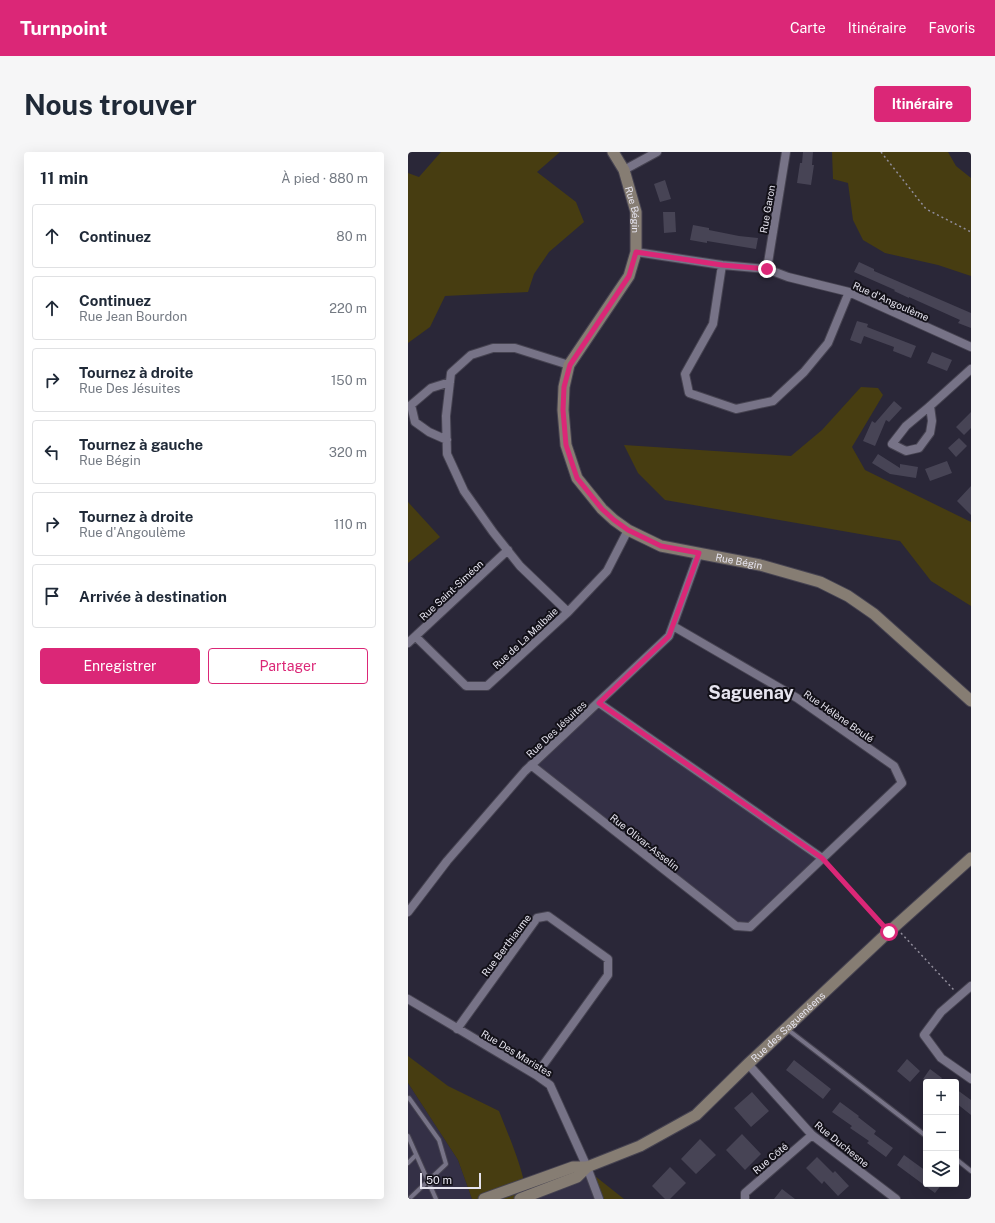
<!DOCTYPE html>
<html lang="fr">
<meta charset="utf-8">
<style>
:root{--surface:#fff;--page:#f6f6f7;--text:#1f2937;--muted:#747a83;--line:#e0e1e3;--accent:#db2777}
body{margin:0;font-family:"Public Sans",sans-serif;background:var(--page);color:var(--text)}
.controls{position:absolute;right:12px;bottom:12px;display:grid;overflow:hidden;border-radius:4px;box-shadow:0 4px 16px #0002}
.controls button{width:36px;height:36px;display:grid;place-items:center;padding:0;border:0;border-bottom:1px solid var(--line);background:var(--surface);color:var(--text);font:20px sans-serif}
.scale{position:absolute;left:12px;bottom:10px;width:61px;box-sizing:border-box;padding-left:4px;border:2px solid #e6e4ef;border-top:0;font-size:11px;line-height:14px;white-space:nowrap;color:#e6e4ef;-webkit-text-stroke:3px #131119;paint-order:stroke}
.stop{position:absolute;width:12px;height:12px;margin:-9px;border:3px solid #db2777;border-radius:50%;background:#fff}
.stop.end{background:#db2777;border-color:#fff;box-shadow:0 1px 4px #0008}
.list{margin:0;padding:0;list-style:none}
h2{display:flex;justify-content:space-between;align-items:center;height:52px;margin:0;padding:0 16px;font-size:17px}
h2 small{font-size:13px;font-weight:400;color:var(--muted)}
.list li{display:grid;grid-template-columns:26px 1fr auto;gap:12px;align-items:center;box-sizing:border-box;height:64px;margin:0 8px 8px;padding:0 8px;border:1px solid var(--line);border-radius:4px}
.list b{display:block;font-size:15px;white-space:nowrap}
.list p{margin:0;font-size:13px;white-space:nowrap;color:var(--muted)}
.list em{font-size:13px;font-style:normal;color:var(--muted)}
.actions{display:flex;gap:8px;padding:12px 16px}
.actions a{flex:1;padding:9px 0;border:1px solid var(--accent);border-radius:4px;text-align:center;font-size:14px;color:var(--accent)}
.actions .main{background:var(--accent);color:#fff}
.icon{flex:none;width:22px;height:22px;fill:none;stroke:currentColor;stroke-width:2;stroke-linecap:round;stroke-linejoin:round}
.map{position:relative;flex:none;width:563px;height:1047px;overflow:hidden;border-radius:4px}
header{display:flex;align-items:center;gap:24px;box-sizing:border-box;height:56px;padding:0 20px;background:var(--accent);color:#fff}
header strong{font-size:19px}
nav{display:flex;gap:22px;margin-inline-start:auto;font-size:14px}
.intro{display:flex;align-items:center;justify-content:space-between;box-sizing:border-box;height:96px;padding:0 24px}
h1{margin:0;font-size:28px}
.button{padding:10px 18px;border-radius:4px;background:var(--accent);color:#fff;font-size:14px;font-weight:700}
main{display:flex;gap:24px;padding:0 24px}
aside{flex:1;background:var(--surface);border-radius:4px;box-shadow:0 4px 16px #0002}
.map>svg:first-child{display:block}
.built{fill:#343046}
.green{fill:#473d11}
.building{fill:#474455}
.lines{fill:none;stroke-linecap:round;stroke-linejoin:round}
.lane-casing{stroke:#464351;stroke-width:6}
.street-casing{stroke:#464351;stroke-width:10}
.secondary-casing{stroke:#464351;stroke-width:13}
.path{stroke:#908d9b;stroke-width:1.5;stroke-dasharray:2 3;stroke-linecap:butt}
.lane{stroke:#777387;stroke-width:4}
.street{stroke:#777387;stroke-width:8}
.secondary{stroke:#867d73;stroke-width:11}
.route{stroke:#db2777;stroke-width:5}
.labels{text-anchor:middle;stroke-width:4;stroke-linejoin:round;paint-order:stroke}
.street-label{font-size:10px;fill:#e6e4ef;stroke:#131119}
.town-label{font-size:18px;font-weight:bold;fill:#e6e4ef;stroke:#131119}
</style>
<header>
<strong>Turnpoint</strong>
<nav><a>Carte</a><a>Itinéraire</a><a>Favoris</a></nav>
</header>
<div class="intro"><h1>Nous trouver</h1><a class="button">Itinéraire</a></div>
<main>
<aside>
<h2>11 min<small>À pied · 880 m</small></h2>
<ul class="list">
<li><svg class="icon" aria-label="ahead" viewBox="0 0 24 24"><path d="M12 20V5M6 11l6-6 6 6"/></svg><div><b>Continuez</b></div><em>80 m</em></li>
<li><svg class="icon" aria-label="ahead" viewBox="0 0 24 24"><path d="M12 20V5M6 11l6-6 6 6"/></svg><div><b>Continuez</b><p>Rue Jean Bourdon</p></div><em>220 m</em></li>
<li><svg class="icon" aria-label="right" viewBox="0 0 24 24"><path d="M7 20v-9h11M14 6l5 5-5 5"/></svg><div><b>Tournez à droite</b><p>Rue Des Jésuites</p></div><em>150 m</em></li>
<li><svg class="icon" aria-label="left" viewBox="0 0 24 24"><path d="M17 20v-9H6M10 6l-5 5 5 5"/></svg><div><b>Tournez à gauche</b><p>Rue Bégin</p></div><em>320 m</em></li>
<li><svg class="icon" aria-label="right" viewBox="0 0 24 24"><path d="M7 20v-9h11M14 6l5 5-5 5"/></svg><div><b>Tournez à droite</b><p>Rue d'Angoulème</p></div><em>110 m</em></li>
<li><svg class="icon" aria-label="arrive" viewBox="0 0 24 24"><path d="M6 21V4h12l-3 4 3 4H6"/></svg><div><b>Arrivée à destination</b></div></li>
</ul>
<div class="actions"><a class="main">Enregistrer</a><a>Partager</a></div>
</aside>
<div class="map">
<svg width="563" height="1047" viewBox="0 0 563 1047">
<rect width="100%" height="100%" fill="#2a2738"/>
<path class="built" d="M191,550L416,706L339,775L329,770L125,617Z
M0,931L50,1008L64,1047H0Z
M180,1021L190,1047H116Z"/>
<path class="green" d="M33,0H152L129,20L168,50L176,70L141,100L126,122L120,140L37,144L22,175L0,191V21L11,25Z
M424,0H540L548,14L563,26V124L530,113L477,101L455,88L445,68L440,31L425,27Z
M453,235L470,236L475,243L444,295L457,318L563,370V454L523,429L492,389L257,348L230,321L216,293L383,304L414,278Z
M0,350L32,385L0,411Z
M0,904L40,934L91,959C102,987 114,1014 119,1044L112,1047H64L50,1008L0,931Z
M187,1024L216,1047H195Z"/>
<path class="building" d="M395,0H405L404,13H406L403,33L389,31L392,11H394Z
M257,28L263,47L252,50L246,32Z
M255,60H267L268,80L256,81Z
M285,73L301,76V78L331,84L350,86L348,97L299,89V91L282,88Z
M451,110L466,117V119L563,161V176L550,171L552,168L501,145V146L486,139L487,138L446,120Z
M449,169L460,172L459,175L508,194L503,206L485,199L486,195L456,184L453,192L442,188Z
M524,200L544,208L539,219L519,211Z
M486,249L494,256L481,270L478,268L467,294L455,289L464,269L467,271Z
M563,260V276L556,283L548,275Z
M551,286L559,294L548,305L540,296Z
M470,302L492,316V312L510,315L508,326L482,322L464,311Z
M539,309L544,321L522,329L517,317Z
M563,334V363L549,349Z
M499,907L512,919L502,930L489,919Z
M386,908L423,937L415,947L378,918Z
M522,917L534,926L531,930H519L515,927Z
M548,937L563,948V963L548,951Z
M344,940L361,959L343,975L326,956Z
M432,950L451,964L450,965L468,979L466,982L485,996L478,1005L459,991L461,989L442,976L444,974L424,960Z
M334,982L353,1002L337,1018L318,998Z
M292,987L308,1003L288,1022L273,1007Z
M496,1003L518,1019V1032H534L527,1041L489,1013Z
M409,1005L425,1021L427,1019L441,1034L430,1044L416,1029L414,1032L398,1016Z
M262,1015L278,1031L262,1047H257L244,1034Z
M374,1037L387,1047H366Z"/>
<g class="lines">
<g class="lane-casing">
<path id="lane" d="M379,877L518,984
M0,984L28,1047
M548,1007L563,1019
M0,1011L8,1003
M1,1047L38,1012L31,988L1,946"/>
</g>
<g class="street-casing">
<path id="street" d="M216,18L249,0
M228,100L314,113L359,117L380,125L441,140L563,195
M314,113L305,172L277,222L281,241L328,257L365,249L396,220L420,191L441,140
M359,117L378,0
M522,254L524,269L522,281L511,296L498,299L484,292L498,274L522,254L563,217
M39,288L21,280L7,270L3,253L23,236L42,230
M160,460L112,414L85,380L56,339L39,302L38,264L43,221L63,203L85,196H107L161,213
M8,485L58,534H79L160,460L199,419L220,378
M0,491L100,398
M191,551L414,706
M123,613L328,774L342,775L494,631L486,614L389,546L265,474
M0,760L39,709L117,619L261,484L291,401
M563,834L533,860L516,883L533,906L563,927
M0,847L128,923L142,933L179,1015L191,1047
M49,877L129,766L140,764L200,807V823L128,923
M340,912L404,983L488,1047
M337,1047V1041L404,983"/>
</g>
<g class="secondary-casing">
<g id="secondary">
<path id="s1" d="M205,0L216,18L228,60V100L221,124L161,213L156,235L155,258L158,293L169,326L194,357L206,368L220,378L253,394L352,413L412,430L440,444L466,462L563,549"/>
<path id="s2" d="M76,1047L165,1015H179L232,994L288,963L340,912L474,786L563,706"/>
<path d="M112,1047L169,1025L179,1015"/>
</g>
</g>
<path class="path" d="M473,0L518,57L563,80
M420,712L475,773
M493,781L546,838"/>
<use href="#lane" class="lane"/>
<use href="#street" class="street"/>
<use href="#secondary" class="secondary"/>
</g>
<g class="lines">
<path class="route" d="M359,117L314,113L228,100L221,124L162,213L156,235L155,258L158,293L169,326L194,357L206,368L220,378L253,394L291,401L261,484L191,551L414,706L481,780"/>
</g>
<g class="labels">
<g class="street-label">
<text dy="4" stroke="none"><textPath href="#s1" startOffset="62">Rue Bégin</textPath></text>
<text transform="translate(359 57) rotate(-80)" y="4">Rue Garon</text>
<text transform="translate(483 149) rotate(24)" y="4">Rue d'Angoulème</text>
<text dy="4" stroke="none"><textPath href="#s1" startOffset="542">Rue Bégin</textPath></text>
<text transform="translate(43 438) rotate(-43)" y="4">Rue Saint-Siméon</text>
<text transform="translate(117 486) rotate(-43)" y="4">Rue de La Malbaie</text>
<text transform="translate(431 564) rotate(35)" y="4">Rue Hélène Boulé</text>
<text transform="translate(148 577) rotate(-43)" y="4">Rue Des Jésuites</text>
<text transform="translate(237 690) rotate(38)" y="4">Rue Olivar-Asselin</text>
<text transform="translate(98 793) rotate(-53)" y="4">Rue Berthiaume</text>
<text dy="4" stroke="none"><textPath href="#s2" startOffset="357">Rue des Saguenéens</textPath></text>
<text transform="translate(109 901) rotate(31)" y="4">Rue Des Maristes</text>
<text transform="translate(434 992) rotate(39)" y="4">Rue Duchesne</text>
<text transform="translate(362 1006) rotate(-40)" y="4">Rue Côté</text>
</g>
<g class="town-label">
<text x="343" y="547">Saguenay</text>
</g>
</g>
</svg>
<div class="controls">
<button>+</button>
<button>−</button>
<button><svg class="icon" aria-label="layers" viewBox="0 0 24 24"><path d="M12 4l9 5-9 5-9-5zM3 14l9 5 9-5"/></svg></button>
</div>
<div class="scale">50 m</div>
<div class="stop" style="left:481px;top:780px"></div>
<div class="stop end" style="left:359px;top:117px"></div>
</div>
</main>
